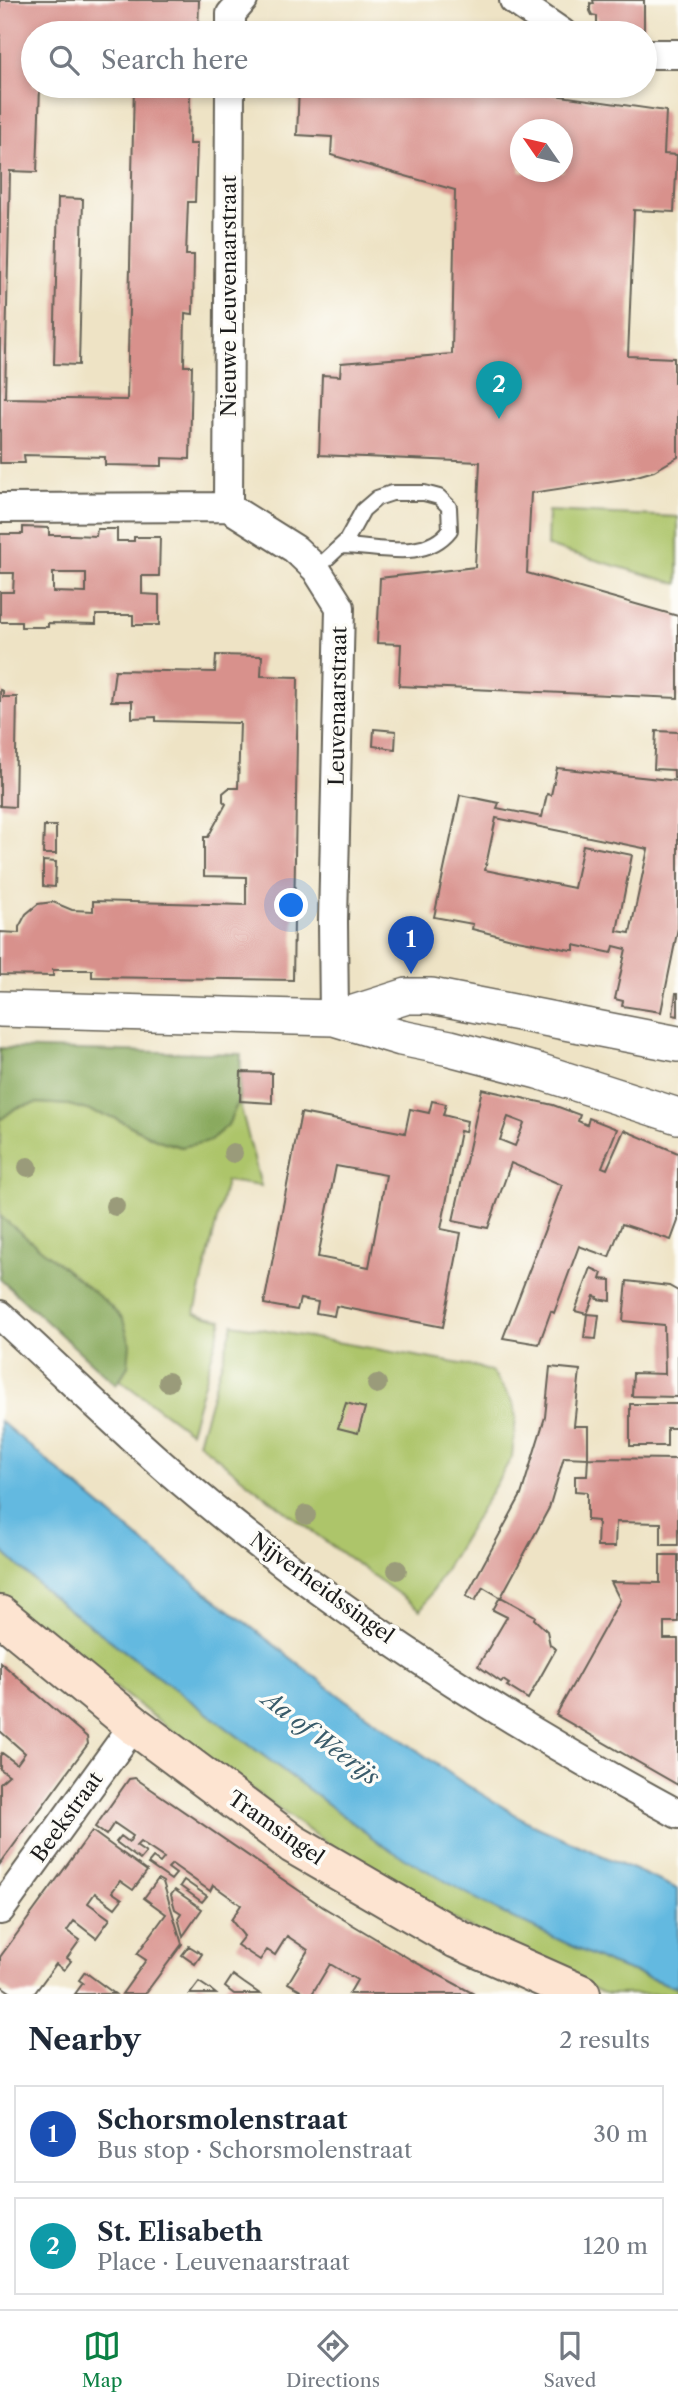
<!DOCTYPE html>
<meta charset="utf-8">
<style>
:root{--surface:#fff;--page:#f2f2f3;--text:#1f2937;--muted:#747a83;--line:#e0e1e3;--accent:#0b8043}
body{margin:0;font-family:"Libre Caslon Text",serif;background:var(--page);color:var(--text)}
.compass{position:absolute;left:510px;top:119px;width:63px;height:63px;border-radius:50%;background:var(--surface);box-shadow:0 4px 10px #0003;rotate:304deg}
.you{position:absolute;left:292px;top:906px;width:24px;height:24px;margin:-18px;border:5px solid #fff;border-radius:50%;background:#1a73e8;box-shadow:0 0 0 10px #1a73e833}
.badge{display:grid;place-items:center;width:46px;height:46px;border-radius:50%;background:var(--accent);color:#fff;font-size:23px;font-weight:700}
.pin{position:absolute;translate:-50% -58px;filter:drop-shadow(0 2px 4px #0008)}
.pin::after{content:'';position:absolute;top:37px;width:24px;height:21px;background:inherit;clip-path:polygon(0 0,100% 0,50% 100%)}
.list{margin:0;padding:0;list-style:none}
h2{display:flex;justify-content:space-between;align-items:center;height:91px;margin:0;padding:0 28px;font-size:30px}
h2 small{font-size:23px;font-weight:400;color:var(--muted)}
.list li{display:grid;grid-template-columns:46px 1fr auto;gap:21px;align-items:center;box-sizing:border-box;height:98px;margin:0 14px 14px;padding:0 14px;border:2px solid var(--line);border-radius:0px}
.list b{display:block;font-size:26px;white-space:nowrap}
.list p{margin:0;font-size:23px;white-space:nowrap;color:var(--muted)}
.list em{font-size:23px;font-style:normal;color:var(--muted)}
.icon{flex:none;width:38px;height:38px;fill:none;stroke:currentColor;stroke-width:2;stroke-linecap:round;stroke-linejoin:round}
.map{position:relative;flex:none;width:678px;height:1994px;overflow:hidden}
.search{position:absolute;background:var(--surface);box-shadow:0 4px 10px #0003;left:21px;right:21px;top:21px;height:77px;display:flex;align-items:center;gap:18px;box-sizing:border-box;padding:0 24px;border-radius:38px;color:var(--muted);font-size:26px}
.sheet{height:315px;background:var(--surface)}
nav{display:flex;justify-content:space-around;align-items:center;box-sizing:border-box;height:98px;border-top:2px solid var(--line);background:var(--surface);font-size:19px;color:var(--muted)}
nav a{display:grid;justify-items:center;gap:4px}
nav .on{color:var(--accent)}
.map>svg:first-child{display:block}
.green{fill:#adc56b;stroke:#647044;stroke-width:2}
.forest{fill:#8aaa5f;stroke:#53633e;stroke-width:2}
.water{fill:#64b9e0;stroke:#406a7e;stroke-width:2}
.building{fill:#d8918c;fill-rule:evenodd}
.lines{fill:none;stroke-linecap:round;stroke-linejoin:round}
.service-casing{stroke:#666257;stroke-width:18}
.minor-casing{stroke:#666257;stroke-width:32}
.tertiary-casing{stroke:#666257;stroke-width:38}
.secondary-casing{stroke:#666257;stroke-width:42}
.service{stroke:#fff;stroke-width:14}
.minor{stroke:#fff;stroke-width:28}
.tertiary{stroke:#fff;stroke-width:35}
.secondary{stroke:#fde4d1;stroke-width:38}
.tree{fill:#9a9b7a}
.labels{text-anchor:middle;stroke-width:7;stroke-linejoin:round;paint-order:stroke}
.street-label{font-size:21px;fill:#1c1c1c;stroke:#fdfcf7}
.water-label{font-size:23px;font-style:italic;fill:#395b6a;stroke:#fdfcf7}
</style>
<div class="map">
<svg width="678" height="1994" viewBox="0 0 678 1994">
<rect width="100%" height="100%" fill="#fdfcf7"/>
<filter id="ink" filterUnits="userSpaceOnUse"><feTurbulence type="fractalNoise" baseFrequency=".0143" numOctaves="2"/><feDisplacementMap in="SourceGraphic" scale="14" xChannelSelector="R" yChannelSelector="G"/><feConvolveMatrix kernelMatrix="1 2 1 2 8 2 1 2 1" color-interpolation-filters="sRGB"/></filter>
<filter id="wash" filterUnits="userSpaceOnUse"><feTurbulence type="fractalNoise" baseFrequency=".00686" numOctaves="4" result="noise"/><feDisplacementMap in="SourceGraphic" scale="28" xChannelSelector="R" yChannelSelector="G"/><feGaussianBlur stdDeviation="1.57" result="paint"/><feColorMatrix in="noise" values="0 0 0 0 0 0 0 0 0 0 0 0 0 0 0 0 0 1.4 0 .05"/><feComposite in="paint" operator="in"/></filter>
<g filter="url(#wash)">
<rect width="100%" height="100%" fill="#eee3c5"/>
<path class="green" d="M548,511L678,517V584L547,546Z
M239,1100L261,1186L226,1181L195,1313L222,1320L190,1432L120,1380L128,1366L23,1237L0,1216V1120L16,1108L37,1103L69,1105L115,1118L158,1140L181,1147L209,1141L228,1125Z
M233,1324L478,1367L493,1373L513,1403L516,1417L512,1457L421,1610C345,1556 270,1502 198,1442Z
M0,1549L50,1595L385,1847L610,1964L678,1988V1994H608L601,1992L509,1949L368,1873L209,1759L0,1599Z"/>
<path class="forest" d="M0,1048L241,1054L239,1100L228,1125L209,1141L181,1147L158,1140L115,1118L69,1105L37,1103L16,1108L0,1120Z
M0,1216L106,1302L123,1319L130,1344L128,1366L116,1385L0,1279Z"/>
<path class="water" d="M0,1421L162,1558L340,1696L462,1782L533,1825L678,1889V1988L610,1964L500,1912L385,1847L50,1595L0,1549Z"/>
<g id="blocks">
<path class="building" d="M0,0H199L198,33H33V86H40L37,172L10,171L5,398L127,400L134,86H198L197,91H190L189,144H197L195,202H188L186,255H194L193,314L185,313L184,366H192L190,459L162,458V466L105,465V457L24,455L25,463H0Z
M593,0H644V33H597V16L592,15L590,11V3L594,4Z
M299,86H491L666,111L664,154L677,155L674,212L634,210L628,356L674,358V383H678V457L654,471L630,478L531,493L527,573L678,616V698L399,686L401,644L377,643L380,578L475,567L480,462L319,455L322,375L340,376L341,363L452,354L455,190L331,155L332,137L297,135ZM520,130H563V172H520Z
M58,198L83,199L79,365L54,364Z
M23,527L49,528V535H72L96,536L97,529H117V541H134V537H160L159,576H142V594L159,595V625H133V615H96V624L48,623V627H21V622H0V592H13L14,573H0V534H23ZM53,573H86V593L53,592Z
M216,655L262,656L261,676L298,677L293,980L92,977V970H53V976L0,975V932L19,933V927L26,914L38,904L53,902L72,910L93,911V901L246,905V877L204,876V837H208L226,804L223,801V793L229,788H238L240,723L156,721V717L132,718V701H111L115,670L215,672Z
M0,690L3,691V697H17L15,807L0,806Z
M374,729L396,731L395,749L373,746Z
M656,731L678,732V778H674V770L654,769Z
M557,768L678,781V928L661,1012L622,1006L623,1001L615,999L626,949L614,946L612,953L574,945V950H571L512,939L472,929L473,924L434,917L460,795L499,803L497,808L542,817L547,794L551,795ZM496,818L648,849L630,933L617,931L632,855L583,845L574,888L485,870Z
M44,826H56V854H43Z
M43,861L56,862L55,887L43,886Z
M676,993H678V1016L673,1015Z
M241,1072L272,1073V1103L240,1101Z
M482,1089L553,1105L580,1115L578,1121L587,1125L589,1118L617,1129L602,1167L607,1169L624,1130L678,1153V1221L671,1240L622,1224L609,1257L579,1246L554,1313L551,1311L539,1344L503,1338L562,1185L511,1163L488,1228L453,1221ZM508,1117L524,1123L515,1146L500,1140Z
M432,1101L446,1104L443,1115L467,1121L465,1132L460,1131L441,1229L461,1233L443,1327L336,1306L334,1316L316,1313L318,1302L300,1299L297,1310L264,1304L301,1113L405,1133L410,1109L429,1113ZM336,1166L386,1175L369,1267L318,1257Z
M591,1268L602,1273L600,1279L611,1280V1301L597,1299L598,1297L594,1296L587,1314L575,1311Z
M627,1281L669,1286L678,1291V1397L632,1396L633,1373L665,1374L664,1325L623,1321Z
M587,1314L599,1315L596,1339L584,1338Z
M550,1367L580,1370L574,1426H588V1458L564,1457L549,1508L501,1597L535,1616L534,1619L547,1631L550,1645L556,1649L528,1699L507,1686L509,1684L503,1680L501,1682L478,1666L507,1617L493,1610L500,1597L483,1587L475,1601L466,1596L521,1495L545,1417Z
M346,1403L365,1408L358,1433L338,1428Z
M630,1404H678V1428H667V1446H630Z
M588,1458L678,1459V1545H661V1523L616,1522L615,1547H597L598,1521L587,1520V1492L575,1491V1476H587Z
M660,1555H678V1622H664V1639H678V1785L556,1715L620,1600L611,1582L660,1583Z
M0,1662L87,1737L88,1744L0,1864V1783L9,1775L0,1769V1756L2,1753L17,1764L25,1753L0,1731Z
M135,1778L323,1907L413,1961L474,1994H349L357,1980L330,1964L312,1994H298L301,1990L288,1983L308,1950L287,1936L275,1955L267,1950L260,1960L237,1945L244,1936L231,1920L241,1905L213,1885L210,1891L172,1864L168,1868L176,1874L171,1880L148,1864L153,1858L160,1863L164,1858L140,1842L136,1846L146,1853L140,1860L116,1842L121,1836L129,1842L133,1836L114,1823L106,1835L95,1827L129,1779Z
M92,1831L147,1871L133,1890L120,1881L112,1892L122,1899L115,1908L95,1893L88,1903L110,1919L96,1938L74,1921L67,1931L80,1940L67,1958L71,1961L64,1970L56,1964L34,1994H13L0,1985V1957Z
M158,1879L163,1882L182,1944L145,1994H122L146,1960L137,1954L166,1914L144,1898Z
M184,1880L207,1896L202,1902L180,1886Z
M175,1890L202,1909L183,1936L178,1918L181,1913L175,1909L171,1895Z
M189,1946L202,1954L195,1964L182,1955Z
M85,1972L115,1994H75L83,1983L79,1980Z
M233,1975L244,1983L260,1994H234L225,1987Z
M199,1982L211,1990L216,1994H190Z"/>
</g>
</g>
<g filter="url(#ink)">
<use href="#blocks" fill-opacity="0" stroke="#666257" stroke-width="2"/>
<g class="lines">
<g class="service-casing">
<path id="service" d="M316,569L346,541L363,510L377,498L392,493H424L439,497L449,507L450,530C424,563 377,546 341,546"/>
</g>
<g class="minor-casing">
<path id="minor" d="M514,0L562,33
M231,33V14L243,0
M645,54H678
M228,507L230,86
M0,508L228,507L295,549L316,569L340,607L333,921L334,1018
M0,1315C56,1366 111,1420 168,1470C323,1604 498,1717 678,1814
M0,1910L134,1725"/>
</g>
<g class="tertiary-casing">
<path id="tertiary" d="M0,1009L334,1018L401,1038L450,1048L538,1071L678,1116
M338,1018L407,996H431L678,1044"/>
</g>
<g class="secondary-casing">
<path id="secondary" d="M0,1615L134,1725L293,1844L457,1939L581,1994"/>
</g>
<use href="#service" class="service"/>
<use href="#minor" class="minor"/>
<use href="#tertiary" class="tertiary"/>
<use href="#secondary" class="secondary"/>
</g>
<g class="tree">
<circle cx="233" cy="1153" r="10"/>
<circle cx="28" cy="1167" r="10"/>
<circle cx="115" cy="1206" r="10"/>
<circle cx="168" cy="1382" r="10"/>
<circle cx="377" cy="1384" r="10"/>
<circle cx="306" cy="1515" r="10"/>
<circle cx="397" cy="1570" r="10"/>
</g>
</g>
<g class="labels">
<g class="street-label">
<text transform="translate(229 296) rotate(-90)" y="7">Nieuwe Leuvenaarstraat</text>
<text transform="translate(338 706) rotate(-89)" y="7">Leuvenaarstraat</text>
<text transform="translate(322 1588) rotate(36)" y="7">Nijverheidssingel</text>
<text transform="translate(67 1817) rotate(-54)" y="7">Beekstraat</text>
<text transform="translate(276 1828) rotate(35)" y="7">Tramsingel</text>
</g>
<g class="water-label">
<text transform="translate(321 1738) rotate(37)" y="8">Aa of Weerijs</text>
</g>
</g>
</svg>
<svg class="compass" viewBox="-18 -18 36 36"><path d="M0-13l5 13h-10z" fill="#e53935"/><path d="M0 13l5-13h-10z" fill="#747a83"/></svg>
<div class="you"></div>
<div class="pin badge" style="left:411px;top:974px;background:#1a4fb4">1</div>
<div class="pin badge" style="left:499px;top:419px;background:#0f9aa8">2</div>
<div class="search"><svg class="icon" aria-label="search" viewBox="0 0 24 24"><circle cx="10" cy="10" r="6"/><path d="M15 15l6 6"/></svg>Search here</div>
</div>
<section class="sheet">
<h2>Nearby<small>2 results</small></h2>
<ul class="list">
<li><span class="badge" style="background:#1a4fb4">1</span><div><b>Schorsmolenstraat</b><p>Bus stop · Schorsmolenstraat</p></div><em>30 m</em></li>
<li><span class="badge" style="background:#0f9aa8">2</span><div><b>St. Elisabeth</b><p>Place · Leuvenaarstraat</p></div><em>120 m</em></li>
</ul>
</section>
<nav>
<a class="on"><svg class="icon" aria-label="map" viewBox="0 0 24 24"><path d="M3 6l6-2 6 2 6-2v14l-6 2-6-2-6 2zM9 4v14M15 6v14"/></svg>Map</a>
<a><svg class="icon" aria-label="directions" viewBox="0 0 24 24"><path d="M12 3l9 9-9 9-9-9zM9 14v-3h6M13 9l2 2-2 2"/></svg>Directions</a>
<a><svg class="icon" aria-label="saved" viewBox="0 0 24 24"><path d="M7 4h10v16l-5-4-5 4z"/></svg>Saved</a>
</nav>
